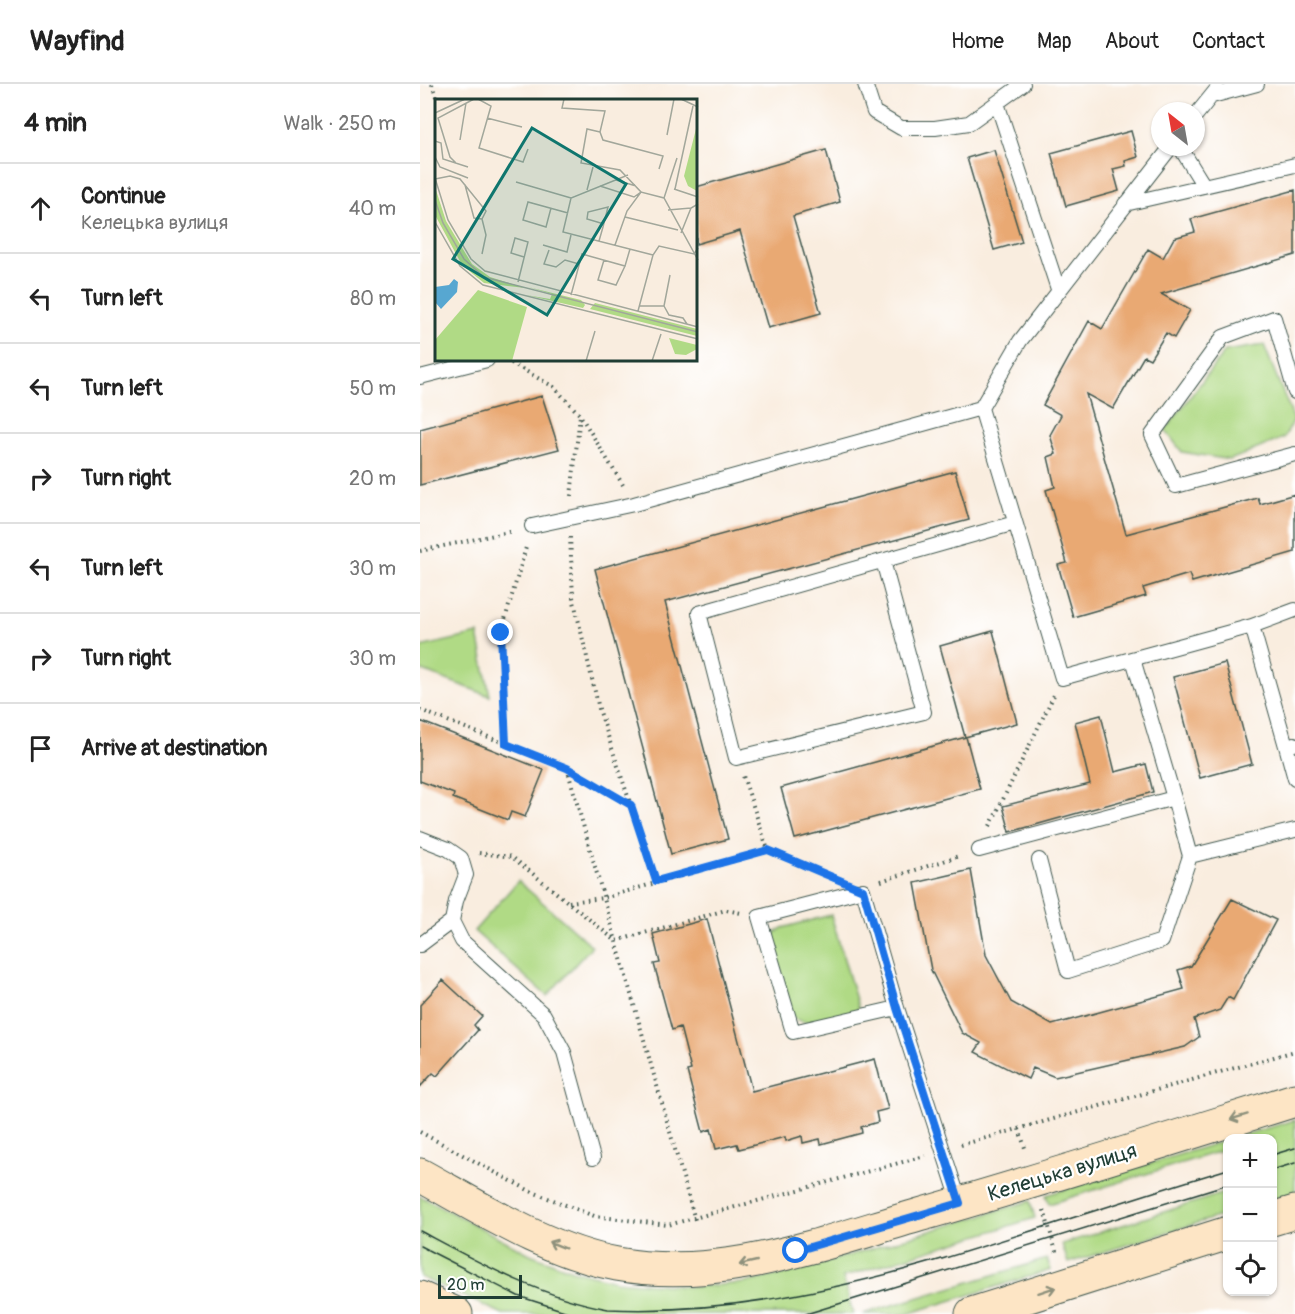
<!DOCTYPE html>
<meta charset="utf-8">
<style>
:root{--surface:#fff;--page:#f6f6f6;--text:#222;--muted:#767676;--line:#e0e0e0}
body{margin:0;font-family:Pangolin,sans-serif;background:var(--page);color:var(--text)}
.controls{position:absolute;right:18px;bottom:18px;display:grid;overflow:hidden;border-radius:12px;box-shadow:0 2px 4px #0004}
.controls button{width:54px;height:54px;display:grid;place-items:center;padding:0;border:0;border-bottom:2px solid var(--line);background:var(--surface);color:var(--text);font:30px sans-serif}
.compass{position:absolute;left:731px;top:18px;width:54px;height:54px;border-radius:50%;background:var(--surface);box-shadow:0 2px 4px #0004;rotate:329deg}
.scale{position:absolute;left:18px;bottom:15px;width:84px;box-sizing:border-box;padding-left:6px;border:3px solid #1f3d34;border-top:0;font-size:16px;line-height:21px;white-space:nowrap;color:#1f3d34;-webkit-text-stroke:4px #fff;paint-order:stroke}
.stop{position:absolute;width:18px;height:18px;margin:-14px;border:4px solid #1a73e8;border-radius:50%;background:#fff}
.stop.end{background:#1a73e8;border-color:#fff;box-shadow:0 2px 6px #0008}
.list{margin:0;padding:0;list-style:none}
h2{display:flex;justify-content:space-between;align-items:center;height:78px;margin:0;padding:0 24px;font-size:26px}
h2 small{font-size:20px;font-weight:400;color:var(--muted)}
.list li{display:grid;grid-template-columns:39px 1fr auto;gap:18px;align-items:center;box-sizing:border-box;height:90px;padding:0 24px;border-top:2px solid var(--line)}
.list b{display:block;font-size:22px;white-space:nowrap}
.list p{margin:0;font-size:20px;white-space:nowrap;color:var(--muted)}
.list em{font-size:20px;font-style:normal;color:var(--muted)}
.icon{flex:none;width:33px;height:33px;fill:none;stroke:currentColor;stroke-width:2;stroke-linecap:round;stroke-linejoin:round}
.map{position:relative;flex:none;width:875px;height:1230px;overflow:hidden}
header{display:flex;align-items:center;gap:36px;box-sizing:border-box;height:84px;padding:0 30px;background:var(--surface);border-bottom:2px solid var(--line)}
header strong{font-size:28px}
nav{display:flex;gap:33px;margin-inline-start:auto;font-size:21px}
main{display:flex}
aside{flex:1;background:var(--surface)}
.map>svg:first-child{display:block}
.green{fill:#b0da85;stroke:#688c5c;stroke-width:1.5}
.building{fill:#e9a973}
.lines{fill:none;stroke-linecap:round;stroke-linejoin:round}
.service-casing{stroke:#40574e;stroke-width:16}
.secondary-casing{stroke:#40574e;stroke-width:35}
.path{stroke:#40574e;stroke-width:4;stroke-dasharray:1.5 4.5;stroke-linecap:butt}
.service{stroke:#fff;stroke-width:14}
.secondary{stroke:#fde5c5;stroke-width:33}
.tram{stroke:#1f3d34;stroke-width:1.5}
.oneway{stroke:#8e917c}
.route{stroke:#1a73e8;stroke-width:8}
.labels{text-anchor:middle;stroke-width:4.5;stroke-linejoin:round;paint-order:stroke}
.street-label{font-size:21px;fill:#1f3d34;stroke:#fff}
.inset-road{fill:none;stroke:#a2a79b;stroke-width:1.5}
.view{fill:#0f766e;fill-opacity:0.15;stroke:#0f766e;stroke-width:3}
.inset-edge{fill:none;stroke:#1f3d34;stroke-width:3}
</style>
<header>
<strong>Wayfind</strong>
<nav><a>Home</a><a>Map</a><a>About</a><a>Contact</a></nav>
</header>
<main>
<aside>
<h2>4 min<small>Walk · 250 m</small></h2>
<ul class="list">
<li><svg class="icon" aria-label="ahead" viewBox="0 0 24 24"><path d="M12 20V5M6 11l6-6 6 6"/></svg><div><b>Continue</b><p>Келецька вулиця</p></div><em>40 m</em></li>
<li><svg class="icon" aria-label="left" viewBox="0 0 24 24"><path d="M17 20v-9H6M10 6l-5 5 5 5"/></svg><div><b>Turn left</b></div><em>80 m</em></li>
<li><svg class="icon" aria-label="left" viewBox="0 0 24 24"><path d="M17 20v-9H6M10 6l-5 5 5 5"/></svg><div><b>Turn left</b></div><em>50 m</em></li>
<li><svg class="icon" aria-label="right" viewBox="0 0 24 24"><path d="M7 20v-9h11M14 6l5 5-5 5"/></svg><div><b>Turn right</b></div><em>20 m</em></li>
<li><svg class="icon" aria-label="left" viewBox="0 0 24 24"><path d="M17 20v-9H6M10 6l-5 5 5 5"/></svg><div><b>Turn left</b></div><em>30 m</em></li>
<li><svg class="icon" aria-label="right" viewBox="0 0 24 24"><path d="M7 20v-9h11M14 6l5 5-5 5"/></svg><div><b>Turn right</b></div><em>30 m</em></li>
<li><svg class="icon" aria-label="arrive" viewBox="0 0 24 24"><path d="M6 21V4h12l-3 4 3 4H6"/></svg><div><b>Arrive at destination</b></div></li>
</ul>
</aside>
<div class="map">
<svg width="875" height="1230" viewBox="0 0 875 1230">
<rect width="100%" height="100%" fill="#fff"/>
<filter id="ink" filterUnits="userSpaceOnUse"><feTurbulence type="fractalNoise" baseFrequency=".0167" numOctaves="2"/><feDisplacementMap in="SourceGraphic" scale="12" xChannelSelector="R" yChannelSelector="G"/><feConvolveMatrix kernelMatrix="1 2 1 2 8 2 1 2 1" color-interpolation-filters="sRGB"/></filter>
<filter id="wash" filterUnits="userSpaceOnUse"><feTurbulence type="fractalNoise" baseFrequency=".008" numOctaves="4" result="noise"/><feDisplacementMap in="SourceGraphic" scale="24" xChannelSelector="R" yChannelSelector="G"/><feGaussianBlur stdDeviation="1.35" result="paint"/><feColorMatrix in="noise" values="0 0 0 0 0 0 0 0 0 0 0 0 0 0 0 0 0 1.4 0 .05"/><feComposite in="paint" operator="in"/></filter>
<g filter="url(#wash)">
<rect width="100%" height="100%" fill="#f9eddf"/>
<path class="green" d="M844,261L874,336L864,354L810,376L762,368L745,346L805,267Z
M58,550L70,612L0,586V563Z
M98,797L172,862L127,912L54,847Z
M411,831L439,926C420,931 390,946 372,933L352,860L354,850L362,844Z
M875,1036V1109L853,1116L852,1054H813Z
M807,1056V1065L629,1120L626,1111Z
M807,1108V1130L648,1179L642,1160Z
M0,1112L110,1170L152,1186L196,1197L272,1203L325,1199L383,1185L610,1117L615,1134L423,1193L433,1230H83L0,1193Z
M627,1175L631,1186L487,1230H443Z"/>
<g id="blocks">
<path class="building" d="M711,47L718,73L705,77L706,82L693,85L699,107L646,122L631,69Z
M406,66L420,118L373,132L401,229L348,244L320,147L276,160V103Z
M574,66L602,158L574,166L547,74Z
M875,106V171L741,210L770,226L754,254L746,249L730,275L724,272L693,325L666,310L706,450L838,414L840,420L875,410V468L772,498L769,490L723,504L726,512L653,533L638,481L647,479L626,406L635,403L628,373L636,370L630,351L641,331L623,321L669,237L682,245L728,165L743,174L754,154L775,148L771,135Z
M122,312L139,365L0,401V345Z
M535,387L549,436L245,518L308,755L251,770L175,485Z
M573,547L597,639L545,653L520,562Z
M805,579L832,680L780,694L753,593Z
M681,631L695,688L726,680L733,708L590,748L583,722L670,700L655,638Z
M0,637L124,686L105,733L91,728L88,736L33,714L34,710L0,697Z
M546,653L560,705L375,755L361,704Z
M551,786L566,871L591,918L632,941L764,905L758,886L771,882L812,815L856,836L813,916L808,913L800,926L774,935L779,953L765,963L635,993L613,984L608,995L555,968L561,959L542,949L511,886L495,799Z
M287,835L332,1007L455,975L468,1025L456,1028L458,1038L441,1043L442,1049L401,1060L400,1055L383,1059L382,1052L366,1057L365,1053L319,1065L317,1060L296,1065L291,1045L283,1048L267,987L271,986L260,943L252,946L234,880L240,879L233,850Z
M23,896L62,932L54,941L58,946L17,992L13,989L0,1003V921Z"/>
</g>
</g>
<g filter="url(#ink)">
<use href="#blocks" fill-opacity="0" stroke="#40574e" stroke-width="1.5"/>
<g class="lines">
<g class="service-casing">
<path id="service" d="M445,0L454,28L481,44H515L549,39L603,0
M792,12L837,0
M577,19L638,205
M776,31L797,5
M751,63L600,257L561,324L642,594L832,542L875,526
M760,63L784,102
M705,120L875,81
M0,293L67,276
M875,308L854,234L803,253L732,351L756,402L875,370
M112,442L214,420L561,324
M463,477L504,628L316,674L279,529L595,439
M832,542L866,662
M874,660L866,662L875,695
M754,714L770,772
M0,754L28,765L41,774L46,791L36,817L32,837L42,857L124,931L144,968L173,1074
M559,766L754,714L713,575
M619,776L648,887L742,857L770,772L875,746
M0,861L32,837
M477,924L373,948L339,833L443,806L477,924L540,1119"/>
</g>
<g class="secondary-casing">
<path id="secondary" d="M0,1091C62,1125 127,1167 197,1180C301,1199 402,1159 499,1131C625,1095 750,1055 875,1016
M852,1135L875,1128
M0,1214L36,1230
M552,1230L808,1149"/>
</g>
<path class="path" d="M12,0L17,16
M86,276L134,303L160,331L203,401
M151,412L160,331
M150,453L153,513L179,625L236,797
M0,467L93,447
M0,626L147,684L210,720
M86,660L81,549L107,460
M147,684L275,1136
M570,742L634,611
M348,766L410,792
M59,769L92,773L196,857L306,826L321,829
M461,797L539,772
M149,818L184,814L348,766L323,692
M599,1045L606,1067
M0,1048L110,1107L174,1132L248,1141L505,1072
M541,1061L875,967
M624,1126L637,1171"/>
<use href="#service" class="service"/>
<use href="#secondary" class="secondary"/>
<path class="tram" d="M852,1071L875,1064
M852,1086L875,1079
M0,1147C60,1179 120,1213 188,1225C303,1230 413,1207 522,1175C617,1146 712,1114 808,1085
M0,1162L98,1212L154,1230
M386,1230L808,1100"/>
</g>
<defs><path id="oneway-shaft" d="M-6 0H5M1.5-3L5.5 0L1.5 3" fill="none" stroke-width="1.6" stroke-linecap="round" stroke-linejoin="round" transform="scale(1.5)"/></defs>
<g class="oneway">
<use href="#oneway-shaft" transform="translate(819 1033) rotate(163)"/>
<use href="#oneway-shaft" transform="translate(137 1161) rotate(-158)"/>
<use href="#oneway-shaft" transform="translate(328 1179) rotate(167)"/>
<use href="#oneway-shaft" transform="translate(627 1206) rotate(-18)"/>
</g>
</g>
<g class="lines" filter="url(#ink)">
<path class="route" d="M81,549L86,660L147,684L211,721L236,797L348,766L443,806L477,924L540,1119L376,1167"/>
</g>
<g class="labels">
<g class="street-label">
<text transform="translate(642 1088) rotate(-17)" y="7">Келецька вулиця</text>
</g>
</g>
<g transform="translate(15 15)">
<rect width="262" height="262" fill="#f9eddf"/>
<path d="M262,26V92L253,87L249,77ZM0,88L11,122L37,165L55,178L90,189L49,184L27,166L0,116ZM93,188L146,201L150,206L148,209L91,196L115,200L117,195ZM43,191L92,208L77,262H0V241ZM160,204L262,230V237L155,210ZM234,239L262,246V250L251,256L240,255Z" fill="#b0da85"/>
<path d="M19,180L23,183L22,193L6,210L0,203V188L14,186Z" fill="#57a7d1"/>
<path class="inset-road" d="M43,0L56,7L44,49L88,63L93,50M129,0L127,9L170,12L165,33L168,41L228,57L224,70M246,0L263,8M0,14L30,0M52,19L87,28M165,33L152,30L146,64L185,71L206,93L199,98L165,87M232,36L239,0M25,41L31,4M0,42L6,44L8,60L33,68M0,58L5,68L33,79M21,64L15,58L3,19L39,0M193,76L136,99L128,133L218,156M0,79L13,121L36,160L50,172L263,228M0,80L15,77L25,80L51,112L47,120L51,136L47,155M181,81L201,87M81,83L136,99M30,86L39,119L47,120M239,90L263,98M240,90L258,7M152,91L158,68M229,99L242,59M0,101L8,124L29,160L49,178L263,233M116,109L111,128L88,121L93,103L133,114M233,111L256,109M190,118L243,131M0,123L25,167L48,186L263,240M246,134L256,109L263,105M164,142L168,128L173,108L153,113L152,120L169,125M108,146L132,153L136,136M180,146L192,112L206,93L229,99L263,161M114,151L109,165L121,168L130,161L144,165M169,161L163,181L181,186L190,167M83,183L93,143L80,139L76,154L89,158M136,196L147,155L190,167L195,150M204,207H229M229,207L235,176M229,207L234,216L248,219L252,225M203,212L218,156L224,147L259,155L263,149M151,262L160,232M217,262L226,235"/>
<path class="view" d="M97,29L191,85L112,216L18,160Z"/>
<rect width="262" height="262" class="inset-edge"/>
</g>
</svg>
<div class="controls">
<button>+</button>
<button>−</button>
<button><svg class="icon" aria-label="locate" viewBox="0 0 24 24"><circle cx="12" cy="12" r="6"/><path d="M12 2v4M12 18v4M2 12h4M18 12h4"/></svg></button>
</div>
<svg class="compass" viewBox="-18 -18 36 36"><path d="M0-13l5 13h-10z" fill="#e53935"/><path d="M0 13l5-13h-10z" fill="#767676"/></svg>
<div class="scale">20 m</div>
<div class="stop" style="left:376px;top:1167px"></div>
<div class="stop end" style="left:81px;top:549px"></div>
</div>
</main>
